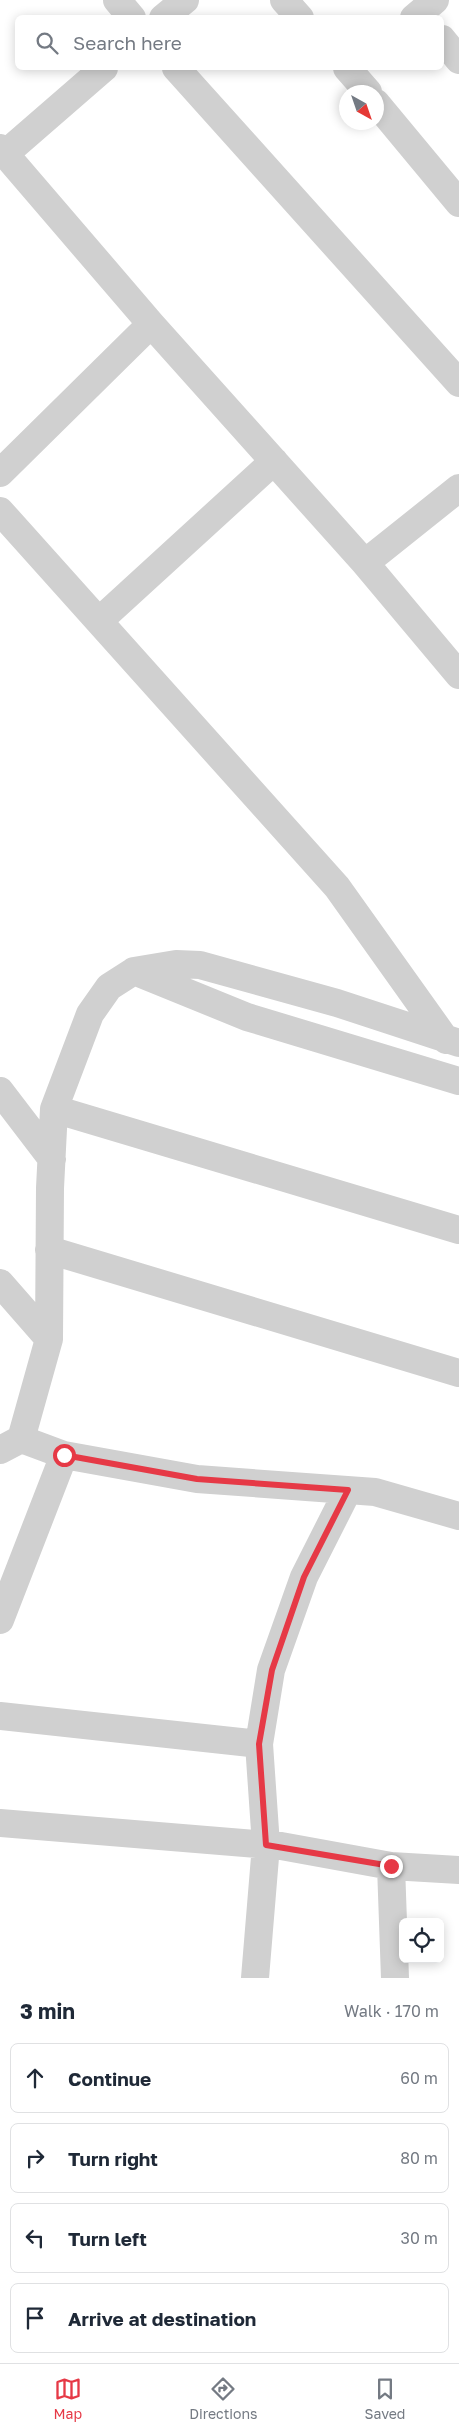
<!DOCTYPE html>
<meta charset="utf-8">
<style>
:root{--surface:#fff;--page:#f6f6f7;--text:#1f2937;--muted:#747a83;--line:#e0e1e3;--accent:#e63946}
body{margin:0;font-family:"Golos Text",sans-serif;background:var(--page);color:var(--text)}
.controls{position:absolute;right:15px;bottom:15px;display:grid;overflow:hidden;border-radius:8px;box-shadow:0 2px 12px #0003}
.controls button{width:45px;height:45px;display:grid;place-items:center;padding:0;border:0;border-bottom:1px solid var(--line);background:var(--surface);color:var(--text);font:25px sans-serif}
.compass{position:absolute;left:339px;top:85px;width:45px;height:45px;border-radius:50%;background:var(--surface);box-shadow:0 2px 12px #0003;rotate:140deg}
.stop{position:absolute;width:15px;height:15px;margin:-11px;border:4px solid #e63946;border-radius:50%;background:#fff}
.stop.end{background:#e63946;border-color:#fff;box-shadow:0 1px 5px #0008}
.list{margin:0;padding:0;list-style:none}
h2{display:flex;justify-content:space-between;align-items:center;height:65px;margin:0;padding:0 20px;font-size:21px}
h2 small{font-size:16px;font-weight:400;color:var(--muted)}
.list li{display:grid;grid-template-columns:32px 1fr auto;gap:15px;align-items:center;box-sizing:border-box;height:70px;margin:0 10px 10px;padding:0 10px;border:1px solid var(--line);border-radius:8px}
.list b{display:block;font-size:19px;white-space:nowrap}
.list em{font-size:16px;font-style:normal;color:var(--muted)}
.icon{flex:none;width:28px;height:28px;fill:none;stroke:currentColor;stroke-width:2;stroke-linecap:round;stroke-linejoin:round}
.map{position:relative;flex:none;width:459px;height:1978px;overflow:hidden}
.search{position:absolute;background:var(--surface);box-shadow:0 2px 12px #0003;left:15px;right:15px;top:15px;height:55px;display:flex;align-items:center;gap:12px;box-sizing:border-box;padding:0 18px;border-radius:8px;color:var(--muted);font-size:19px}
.sheet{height:385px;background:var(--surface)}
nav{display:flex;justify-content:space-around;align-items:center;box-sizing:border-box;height:70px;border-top:1px solid var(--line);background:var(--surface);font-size:14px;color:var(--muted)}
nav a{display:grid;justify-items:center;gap:2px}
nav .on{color:var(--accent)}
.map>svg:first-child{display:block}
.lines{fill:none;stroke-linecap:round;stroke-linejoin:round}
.minor{stroke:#d0d0d0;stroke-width:28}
.route{stroke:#e63946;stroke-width:6}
</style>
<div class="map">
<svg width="459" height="1978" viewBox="0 0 459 1978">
<rect width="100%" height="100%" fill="#fff"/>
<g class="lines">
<path class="minor" d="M117,0L132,18
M284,0L300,18
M163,18L185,0
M414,18L435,0
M442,39L459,60
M176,68L459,383
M347,68L368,92
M376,103L459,203
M0,148L151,324L365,563L459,675
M5,154L104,68
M0,473L151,324
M0,511L337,887L446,1040
M365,563L459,488
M99,621L274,461
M134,971L247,1017L459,1081
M0,1091L52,1159
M54,1109L459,1230
M49,1250L459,1373
M0,1283L49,1339
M21,1439L64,1455
M0,1450L21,1439L49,1339L50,1188L54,1109L90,1014L109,987L134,971L176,964L200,965L337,1003L459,1043
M0,1620L64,1455L197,1479L375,1492L459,1516
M0,1716L259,1744
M0,1823L281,1846L391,1866L459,1870
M391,1866L395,1978
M255,1978L266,1845L259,1744L271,1670L304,1577L348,1490"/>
</g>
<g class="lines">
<path class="route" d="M64,1455L197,1479L348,1490L304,1577L272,1670L259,1744L266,1845L391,1866"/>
</g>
</svg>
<div class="controls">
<button><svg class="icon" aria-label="locate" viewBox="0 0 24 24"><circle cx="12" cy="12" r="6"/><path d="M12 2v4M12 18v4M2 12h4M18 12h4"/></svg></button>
</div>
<svg class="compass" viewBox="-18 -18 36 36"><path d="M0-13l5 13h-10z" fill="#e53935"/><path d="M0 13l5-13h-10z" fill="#747a83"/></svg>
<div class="stop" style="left:64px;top:1455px"></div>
<div class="stop end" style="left:391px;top:1866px"></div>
<div class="search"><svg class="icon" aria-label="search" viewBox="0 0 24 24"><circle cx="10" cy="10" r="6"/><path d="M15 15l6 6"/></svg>Search here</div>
</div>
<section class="sheet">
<h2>3 min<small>Walk · 170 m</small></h2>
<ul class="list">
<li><svg class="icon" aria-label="ahead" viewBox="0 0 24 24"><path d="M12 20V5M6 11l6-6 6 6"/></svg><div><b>Continue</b></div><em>60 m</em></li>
<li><svg class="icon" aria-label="right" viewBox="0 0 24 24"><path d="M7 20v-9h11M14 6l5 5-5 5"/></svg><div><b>Turn right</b></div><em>80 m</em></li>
<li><svg class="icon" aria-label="left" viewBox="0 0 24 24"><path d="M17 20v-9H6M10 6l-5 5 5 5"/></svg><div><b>Turn left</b></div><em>30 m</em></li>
<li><svg class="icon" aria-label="arrive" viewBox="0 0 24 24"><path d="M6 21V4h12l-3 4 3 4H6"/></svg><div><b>Arrive at destination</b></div></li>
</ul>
</section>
<nav>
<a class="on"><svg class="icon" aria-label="map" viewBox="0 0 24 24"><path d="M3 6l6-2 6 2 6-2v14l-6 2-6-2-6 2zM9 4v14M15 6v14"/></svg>Map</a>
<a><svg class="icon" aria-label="directions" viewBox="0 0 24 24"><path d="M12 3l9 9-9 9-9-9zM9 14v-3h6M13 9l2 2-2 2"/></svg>Directions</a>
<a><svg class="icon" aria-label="saved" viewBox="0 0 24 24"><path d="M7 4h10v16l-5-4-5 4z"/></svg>Saved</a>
</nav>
